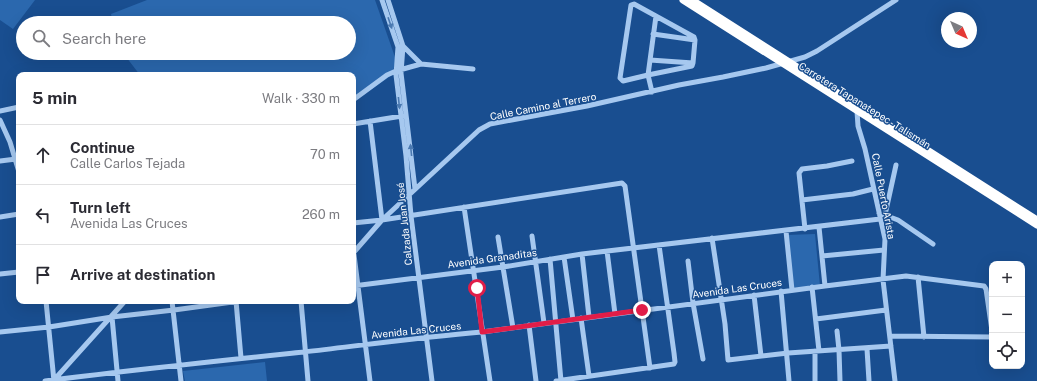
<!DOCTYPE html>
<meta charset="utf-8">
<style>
:root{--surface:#fff;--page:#f2f2f3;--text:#2b2b33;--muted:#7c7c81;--line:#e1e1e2}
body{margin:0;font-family:"Public Sans",sans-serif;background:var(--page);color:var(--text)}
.controls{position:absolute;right:12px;bottom:12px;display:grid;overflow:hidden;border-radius:8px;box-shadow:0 4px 16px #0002}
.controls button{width:36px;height:36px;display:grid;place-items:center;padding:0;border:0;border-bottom:1px solid var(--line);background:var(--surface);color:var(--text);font:20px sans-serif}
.compass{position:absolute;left:941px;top:12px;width:36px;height:36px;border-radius:50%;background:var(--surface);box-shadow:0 4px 16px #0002;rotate:136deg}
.stop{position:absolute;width:12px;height:12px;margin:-9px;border:3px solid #e11d48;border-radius:50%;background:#fff}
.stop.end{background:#e11d48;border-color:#fff;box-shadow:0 1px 4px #0008}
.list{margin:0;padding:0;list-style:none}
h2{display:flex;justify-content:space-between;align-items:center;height:52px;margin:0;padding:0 16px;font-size:17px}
h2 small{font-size:13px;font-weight:400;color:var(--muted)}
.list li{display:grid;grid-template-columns:26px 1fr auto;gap:12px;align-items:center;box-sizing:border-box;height:60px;padding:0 16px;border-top:1px solid var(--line)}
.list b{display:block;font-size:15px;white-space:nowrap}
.list p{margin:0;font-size:13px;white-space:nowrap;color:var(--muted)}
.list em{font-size:13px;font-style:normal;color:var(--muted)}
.icon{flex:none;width:22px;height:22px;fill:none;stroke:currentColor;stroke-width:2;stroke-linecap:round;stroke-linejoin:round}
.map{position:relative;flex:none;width:1037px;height:381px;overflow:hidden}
.search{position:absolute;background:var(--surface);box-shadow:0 4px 16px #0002;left:16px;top:16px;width:340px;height:44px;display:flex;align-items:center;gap:10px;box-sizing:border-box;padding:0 14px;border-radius:22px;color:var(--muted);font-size:15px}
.panel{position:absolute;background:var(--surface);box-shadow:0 4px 16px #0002;left:16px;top:72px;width:340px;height:232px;border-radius:8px}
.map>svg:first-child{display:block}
.green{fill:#2b68ae}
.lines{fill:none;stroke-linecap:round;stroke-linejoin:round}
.minor{stroke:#a6c8ef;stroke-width:5}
.highway{stroke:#fff;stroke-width:7}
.oneway{fill:#4a79b1}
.route{stroke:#e11d48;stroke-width:5}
.labels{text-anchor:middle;stroke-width:3;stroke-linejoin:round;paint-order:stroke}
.street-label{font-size:10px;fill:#fff;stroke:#194e90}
</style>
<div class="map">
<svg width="1037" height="381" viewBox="0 0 1037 381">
<rect width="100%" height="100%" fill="#194e90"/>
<path class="green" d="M0,0H35L13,29L0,20Z
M147,0H375L396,60L392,75L353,102V75H140L123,53H349V23H113L111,14Z
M815,234L820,286L792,288L787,235Z
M265,362L267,381H185L183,371Z"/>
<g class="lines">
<path class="minor" d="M382,0L398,47L396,75L406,156L411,216L432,381
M388,0L403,46L401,73L415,189
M653,34L695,40
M401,47L403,46L421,64L473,69
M650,60L693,63
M652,92L648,75L692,66L693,63L695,40L694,37L634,4L631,5L620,78L623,81L648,75L656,16
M353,100L387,75L396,71L421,64
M0,111L19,107
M857,111L858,126L865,149L885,239L883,280L895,381
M0,120L10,142L19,172
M370,121L382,220
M353,124L402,116
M0,161L16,159
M802,200L853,194L873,189
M464,207L490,381
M879,213L898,220L933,244
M885,215L896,165
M0,217L19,214
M353,223L382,220L622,183L625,186L650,368
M819,227L825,286
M805,229L799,173L802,169L827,166L852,161
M786,231L792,290
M532,236L544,323
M498,237L513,328
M712,238L725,324L728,360L788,353L891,346
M353,247L370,381
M607,251L615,314
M354,252L382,220L479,130L490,124L587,106L679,85L723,77L766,68L805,57L817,51L896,0
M582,254L589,317
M822,256L884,250
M564,257L573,320
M550,259L561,381
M688,261L693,303L703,359
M0,274L19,272
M918,277L924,337
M353,286L503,267L582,254L880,219
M812,287L819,351
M781,291L789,381
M754,295L761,356
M46,301L54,381
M172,301L181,381
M236,301L241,358
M301,301L308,381
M112,317L118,381
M581,318L589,376
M816,319L886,310
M529,325L536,381
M837,331L839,350L840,381
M0,332L49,327L112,317L174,310L240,301
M890,336L992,337
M867,349L869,381
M815,351V381
M54,380L125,301
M45,381C131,370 218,361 304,352C364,345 423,337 482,332L825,286L906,276L984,286L986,289L992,331
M556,381L674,364L675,362L674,353L659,245"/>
<path class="highway" d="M683,0L1037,225
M692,0L1037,220"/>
</g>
<defs><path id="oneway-solid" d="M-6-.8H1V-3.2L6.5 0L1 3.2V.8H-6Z"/></defs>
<g class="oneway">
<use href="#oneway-solid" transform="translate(390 23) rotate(71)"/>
<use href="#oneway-solid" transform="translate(399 103) rotate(84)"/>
<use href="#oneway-solid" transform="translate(411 150) rotate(-96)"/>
</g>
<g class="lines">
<path class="route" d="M477,288L482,332L642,310"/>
</g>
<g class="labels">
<g class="street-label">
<text transform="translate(865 105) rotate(32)" y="4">Carretera Tapanatepec - Talismán</text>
<text transform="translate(543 106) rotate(-11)" y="4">Calle Camino al Terrero</text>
<text transform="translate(884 196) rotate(79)" y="4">Calle Puerto Arista</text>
<text transform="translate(404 224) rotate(-96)" y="4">Calzada Juan José</text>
<text transform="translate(492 258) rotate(-8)" y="4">Avenida Granaditas</text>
<text transform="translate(737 288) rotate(-8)" y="4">Avenida Las Cruces</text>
<text transform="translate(416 330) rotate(-6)" y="4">Avenida Las Cruces</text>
</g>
</g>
</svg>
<div class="controls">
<button>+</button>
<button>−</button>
<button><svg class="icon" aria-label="locate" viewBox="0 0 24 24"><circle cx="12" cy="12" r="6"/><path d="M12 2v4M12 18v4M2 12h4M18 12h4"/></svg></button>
</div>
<svg class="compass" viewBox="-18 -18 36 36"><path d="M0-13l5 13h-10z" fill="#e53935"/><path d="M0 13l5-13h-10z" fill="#7c7c81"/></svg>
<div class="stop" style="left:477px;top:288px"></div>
<div class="stop end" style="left:642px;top:310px"></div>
<div class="search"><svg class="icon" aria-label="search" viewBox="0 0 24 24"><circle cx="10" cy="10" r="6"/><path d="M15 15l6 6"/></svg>Search here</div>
<section class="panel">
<h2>5 min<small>Walk · 330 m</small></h2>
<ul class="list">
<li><svg class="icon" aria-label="ahead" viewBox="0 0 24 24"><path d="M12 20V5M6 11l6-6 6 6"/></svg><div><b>Continue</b><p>Calle Carlos Tejada</p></div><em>70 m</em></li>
<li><svg class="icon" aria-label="left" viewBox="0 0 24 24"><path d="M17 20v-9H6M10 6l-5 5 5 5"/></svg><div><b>Turn left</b><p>Avenida Las Cruces</p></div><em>260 m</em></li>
<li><svg class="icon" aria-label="arrive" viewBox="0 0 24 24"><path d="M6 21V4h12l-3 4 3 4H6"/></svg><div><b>Arrive at destination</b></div></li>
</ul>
</section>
</div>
